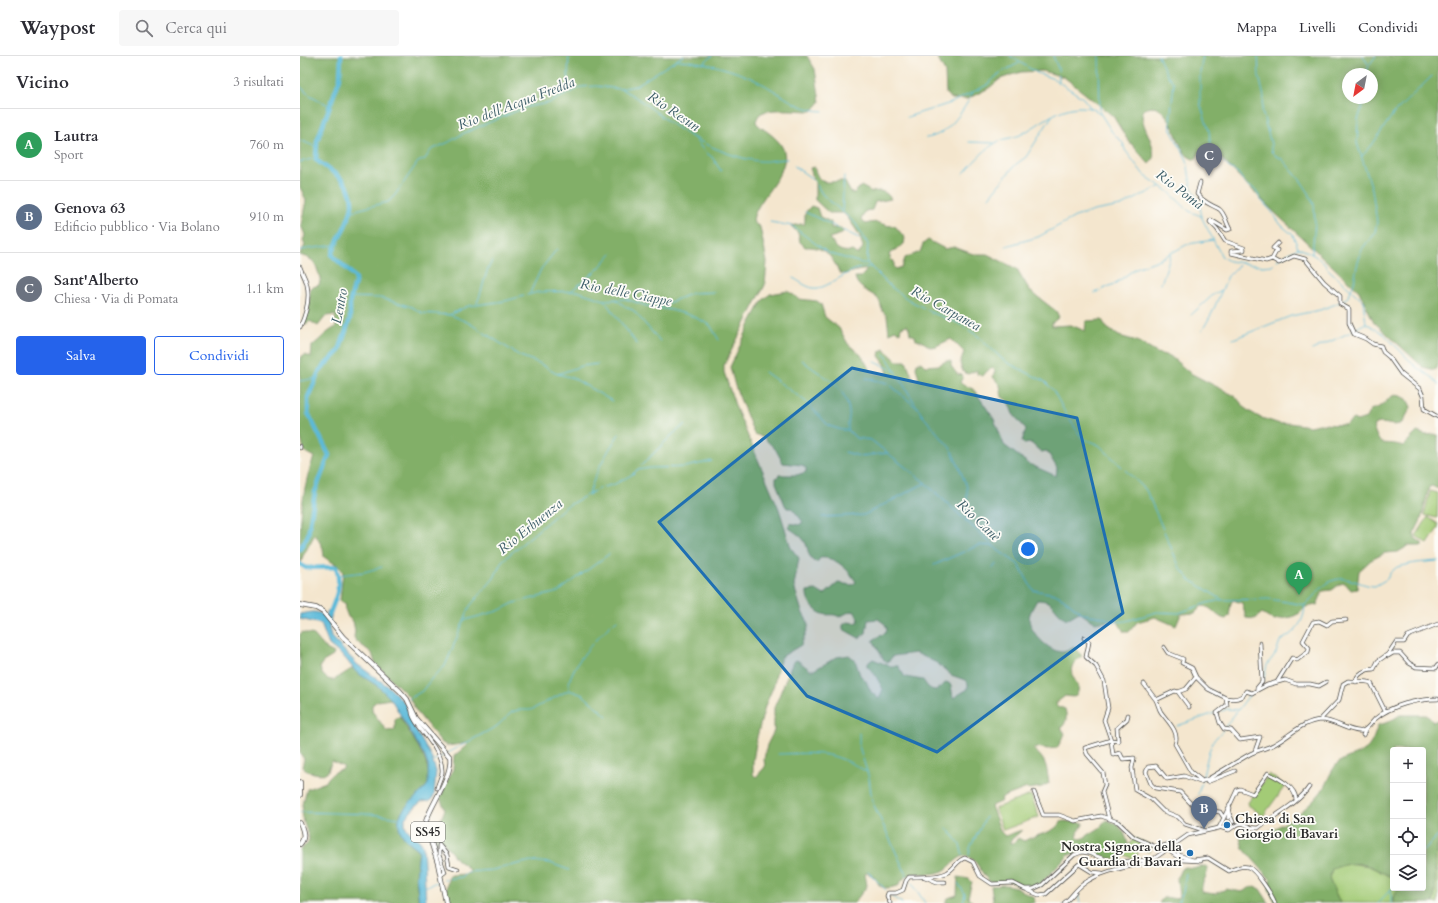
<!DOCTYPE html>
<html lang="it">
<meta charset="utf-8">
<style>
:root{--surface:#fff;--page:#f7f7f7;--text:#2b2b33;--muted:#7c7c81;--line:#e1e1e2;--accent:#2563eb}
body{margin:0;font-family:Cardo,serif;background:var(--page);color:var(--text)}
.controls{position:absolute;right:12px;bottom:12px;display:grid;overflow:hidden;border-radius:4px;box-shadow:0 2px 10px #0003}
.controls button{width:36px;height:36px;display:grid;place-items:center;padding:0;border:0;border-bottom:1px solid var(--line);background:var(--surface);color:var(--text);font:20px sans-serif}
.compass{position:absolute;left:1042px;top:12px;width:36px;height:36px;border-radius:50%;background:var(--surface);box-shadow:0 2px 10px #0003;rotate:212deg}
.you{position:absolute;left:728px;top:493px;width:14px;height:14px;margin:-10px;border:3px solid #fff;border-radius:50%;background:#1a73e8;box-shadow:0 0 0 6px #1a73e833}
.badge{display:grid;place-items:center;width:26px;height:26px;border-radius:50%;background:var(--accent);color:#fff;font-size:13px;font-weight:700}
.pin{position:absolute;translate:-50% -33px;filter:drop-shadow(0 1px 2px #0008)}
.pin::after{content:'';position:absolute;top:21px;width:14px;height:12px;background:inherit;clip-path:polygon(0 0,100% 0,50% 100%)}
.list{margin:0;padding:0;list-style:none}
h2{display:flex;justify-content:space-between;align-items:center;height:52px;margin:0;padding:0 16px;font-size:17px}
h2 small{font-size:13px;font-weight:400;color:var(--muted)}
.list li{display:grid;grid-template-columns:26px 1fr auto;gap:12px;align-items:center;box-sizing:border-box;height:72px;padding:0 16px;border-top:1px solid var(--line)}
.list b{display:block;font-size:15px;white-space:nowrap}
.list p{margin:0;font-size:13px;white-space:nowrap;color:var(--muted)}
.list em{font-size:13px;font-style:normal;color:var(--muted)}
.actions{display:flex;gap:8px;padding:12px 16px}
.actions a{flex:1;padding:9px 0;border:1px solid var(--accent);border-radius:4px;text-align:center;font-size:14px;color:var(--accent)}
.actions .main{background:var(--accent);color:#fff}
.icon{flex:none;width:22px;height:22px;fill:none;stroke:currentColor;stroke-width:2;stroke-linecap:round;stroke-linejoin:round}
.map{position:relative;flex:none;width:1138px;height:847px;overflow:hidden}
header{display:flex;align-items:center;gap:24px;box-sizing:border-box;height:56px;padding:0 20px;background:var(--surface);border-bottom:1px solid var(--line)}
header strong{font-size:19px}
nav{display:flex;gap:22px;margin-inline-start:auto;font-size:14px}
.search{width:280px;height:36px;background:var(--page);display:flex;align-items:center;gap:10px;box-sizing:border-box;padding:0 14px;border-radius:4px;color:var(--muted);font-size:15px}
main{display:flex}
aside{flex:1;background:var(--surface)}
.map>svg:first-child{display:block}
.green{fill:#a3cb76;stroke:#677b50}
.forest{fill:#82af67;stroke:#566d49;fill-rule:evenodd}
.water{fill:#5bbad9;stroke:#437282}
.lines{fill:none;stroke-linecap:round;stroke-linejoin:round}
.stream{stroke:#5bbad9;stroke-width:1}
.river{stroke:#5bbad9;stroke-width:4.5}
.minor-casing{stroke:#494743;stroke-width:4.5}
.major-casing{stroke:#494743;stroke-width:5.5}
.minor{stroke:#fff;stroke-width:3}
.major{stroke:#fff;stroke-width:4}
.marked{fill:#1f6fb2;fill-opacity:0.2;stroke:#1f6fb2;stroke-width:3;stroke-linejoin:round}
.poi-dot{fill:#1f6fb2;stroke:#fdfcf7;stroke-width:1.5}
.labels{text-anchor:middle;stroke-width:3.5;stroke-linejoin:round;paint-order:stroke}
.shield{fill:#fdfcf7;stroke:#6a6a68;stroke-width:1}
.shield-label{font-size:12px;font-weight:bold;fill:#2b2b2b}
.poi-label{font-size:13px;font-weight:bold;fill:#2b2b2b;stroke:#fdfcf7;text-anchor:start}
.water-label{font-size:14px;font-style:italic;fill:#3c5d68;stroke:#fdfcf7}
</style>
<header>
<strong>Waypost</strong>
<div class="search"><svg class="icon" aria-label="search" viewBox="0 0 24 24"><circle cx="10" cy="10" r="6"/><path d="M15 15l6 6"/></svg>Cerca qui</div>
<nav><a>Mappa</a><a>Livelli</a><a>Condividi</a></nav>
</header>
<main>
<aside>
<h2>Vicino<small>3 risultati</small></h2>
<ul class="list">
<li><span class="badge" style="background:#2e9e5b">A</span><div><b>Lautra</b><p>Sport</p></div><em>760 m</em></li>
<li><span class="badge" style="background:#5c6f8a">B</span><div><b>Genova 63</b><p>Edificio pubblico · Via Bolano</p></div><em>910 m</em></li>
<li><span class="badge" style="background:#6b7280">C</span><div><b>Sant'Alberto</b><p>Chiesa · Via di Pomata</p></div><em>1.1 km</em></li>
</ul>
<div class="actions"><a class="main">Salva</a><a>Condividi</a></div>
</aside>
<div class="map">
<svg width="1138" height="847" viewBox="0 0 1138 847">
<rect width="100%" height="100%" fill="#fdfcf7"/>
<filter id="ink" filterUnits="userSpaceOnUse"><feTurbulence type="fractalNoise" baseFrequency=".025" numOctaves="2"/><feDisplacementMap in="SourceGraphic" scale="8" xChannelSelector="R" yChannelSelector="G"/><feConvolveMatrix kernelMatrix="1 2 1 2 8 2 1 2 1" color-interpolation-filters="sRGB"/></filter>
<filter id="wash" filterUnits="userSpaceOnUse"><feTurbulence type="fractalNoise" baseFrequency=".012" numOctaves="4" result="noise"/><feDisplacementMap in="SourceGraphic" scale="16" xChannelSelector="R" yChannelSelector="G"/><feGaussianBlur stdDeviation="0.9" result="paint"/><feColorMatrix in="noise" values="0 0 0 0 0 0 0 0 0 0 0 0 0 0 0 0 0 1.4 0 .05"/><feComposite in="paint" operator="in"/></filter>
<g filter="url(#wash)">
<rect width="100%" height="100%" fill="#f4e6ce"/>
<path class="green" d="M1130,435L1138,437L1137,462L1124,459Z
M1128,461L1138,468V472L1128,488L1116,480Z
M969,718L985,730L963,760L947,748Z
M731,739L739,761L703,774L695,752Z
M834,782L851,789L849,796L840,792L835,804L823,798Z
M1138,786V847H1133C1138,829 1132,806 1138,786Z
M1048,807L1069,810L1093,822V832H1099L1093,841V847H1040L1029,823L1032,813Z"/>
<path class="forest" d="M0,0H507L515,13L520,46L512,55C500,55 469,51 460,58C458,60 456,64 456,66L458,69C466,75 476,81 481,89C497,112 456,142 453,164L454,167L460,171L467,206L465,229L424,309V316L436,352L479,453L491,492L499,502L494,530L502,556L508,566V572L501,589L481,601L476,618L474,629L465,650L457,681L453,705V718L456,721L465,711L464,703L467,689L474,675V652L493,606L497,604L510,614H514L537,601L549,599L555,604L560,619L566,625L571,636L579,643L583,633L574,617L567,610L569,606L573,603L589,610H598L605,621L623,624C627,630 629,634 636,634L647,626L651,629L653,642L668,633V628L665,624L651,619L637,607L616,597L593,600L588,606L584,604L573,584L585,577L587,573L585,568L578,563L568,564L566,577L559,582L543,573V569L547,566L556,567L559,565L555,556L551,555L539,561C534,557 529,560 523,558C514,555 506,545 507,535L516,534L524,539L538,527L552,529L556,526C549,514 535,500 520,502L517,506L513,505C508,498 509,498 507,491C505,482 496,477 489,472L490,467L499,469L503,466L492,452H487L485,449L476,427V422L479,419H497L506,416V412L502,409L483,407L476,394L463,381L454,378L435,330L430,311L450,268L463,244L470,238L488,235L499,243L517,245L521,248L525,261L539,272L548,288L562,300L571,316L583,319L588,317L585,308L579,300L580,295L584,293L597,305H606L613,322L616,325L619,321L616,312L617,307L621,306L625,310L639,309L646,305H651V310L657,318L662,319L663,321L660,326L663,329L672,332L677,338L694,363L704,389L729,408L756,420L757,412L747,395L741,396L731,387L724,388L722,385L726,373L713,358L708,345L702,341L700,329L693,321L695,315L693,312L687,315L683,320L677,318V314L668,318L663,316L660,307L664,296L651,283L636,290L630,291L622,285L616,284L615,280L610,278L609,272L607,269L601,271L600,277L595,274L589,277L587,260C579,254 583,247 576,241C568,235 557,232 555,221H561L567,214C558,213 550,218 540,218C532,201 526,190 505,191L500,186L498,177L491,170L501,168L504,169C507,159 501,160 511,150L517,152L520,161L531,166V172H541L543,175L542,178L529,182C536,192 539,197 552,195L558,199L563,191L559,178L548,162L543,157H529L515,144V127L510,112L514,111C520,130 524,126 542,125L545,126L551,137H554L561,130L572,136C581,134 586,135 591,143L575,146L572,154L565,155L561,164L566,168C579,163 583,171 595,170L605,182L604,188L589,198L591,204L594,205V211L596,213L602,211L605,202L620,196L623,188L628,184L645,193L654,191L673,198H687L717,213L730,235L756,255L759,261L752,267V270L771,269L785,275L786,265L802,264L807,272L819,280L837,285L857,297L870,300L890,317L935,340L947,354L959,361L980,368L989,367L1009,370L1019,368L1046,369L1053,363L1057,365L1066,362L1070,354C1073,353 1076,352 1079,351C1090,346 1089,333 1107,343L1111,351L1103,366C1092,374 1083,362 1073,370C1081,396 1083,383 1103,390L1117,376L1126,379L1135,378L1138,380V433L1132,430L1129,431L1121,464L1114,478L1115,482L1122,487V490H1108L1098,496L1085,497L1071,504L1059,515L1057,533L1051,534L1045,527L1040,528L1032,534L1023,535L1017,549L1005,551L1000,557L992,561L974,564L962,557L955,563L946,562L942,547L933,544L931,547L929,560L926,563C916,562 913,550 902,550L895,557L881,558L876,570L855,561L837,566L829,576H824L817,564L795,567L779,556L767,563C754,557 756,544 737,544C734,549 730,556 729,561C728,575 749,596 762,596C766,596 770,593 774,591L782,600C755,618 790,628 774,641L765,640L756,647L757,650L765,653C767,660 767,667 761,672L765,678L757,692L748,693L736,691L733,693C747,705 746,709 749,727L742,731L728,733L727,732L701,742L702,745L691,750L701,776L705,780L722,774L710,785V787H714L718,782L724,785C738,777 752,779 761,766L764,765L784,767L777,778L778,782L782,783L801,771L806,764C819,767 825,775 828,788L821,799L822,803L804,802L784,794L769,799L739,829L733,831H724L709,825L690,826C680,818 678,801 664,800C655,803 651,811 643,815C625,823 610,809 598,830C571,837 584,822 566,817L565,818L567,830L554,847H149L146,833L149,820C156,817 164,820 170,816L167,811L157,804L144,787L139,786L135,788L129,769L141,764L145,753L140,742L153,713L154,700L166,690L167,687L148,690L142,687L116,655L109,641L75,607L72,597L56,585L54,581L55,575L53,565L48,561L45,553L46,548L40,545L43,516L40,511L24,501L23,492L15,478L3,500L0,509C0,470 0,437 14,401L5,396L0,380V302L5,298L11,301L12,290C21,283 26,276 36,271L35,259L26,260L18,270L10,265L6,268L4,266L9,254L10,232L19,229L21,221C17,216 18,213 15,208C13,203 5,201 0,199L5,189L3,185L5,179L1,169L6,144L0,131Z
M638,0H1138V310L1135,314L1123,311L1074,266L1059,235L973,155L914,95L903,92L895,104C892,102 887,101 885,97C875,83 868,40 843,54C838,69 857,85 853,104L849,108L827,83L813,60L764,21L742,15L721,16L700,23L689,32L667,43H652L646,38L645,16L638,3ZM1048,18H1072V42H1048Z
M3,576L14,579L26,593L34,597L33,600L23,606L20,610C20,618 27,625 34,624L53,612L79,631L91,643L77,645L72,649V655L87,675L95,674V663L100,660C108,677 140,715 125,733C117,743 106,748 100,760L109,786L119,794L116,821L119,847H0V794L8,787L9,782C1,758 0,758 7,733L26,726C29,719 35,715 42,714L44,711L32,705L27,717C21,719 6,717 2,711L4,703L0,697V578Z
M1100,659H1127L1133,666L1137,664L1138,666V786C1132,805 1138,829 1133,847H1093V841L1099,832H1123V694H1093V822C1068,809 1060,802 1032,813L1029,823L1040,847H976L969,833L971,824L943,792L940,782C967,782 1005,757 1021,736C1027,728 1031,713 1038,707C1046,701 1055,700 1063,695C1072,691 1075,677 1078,669L1089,666Z
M904,810L908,811C908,820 900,828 902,836L914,838L926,833L942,836L953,830L960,833L969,847H859L864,841L876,843L879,840L877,822L881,813L885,811L896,812Z
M658,821L669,823L672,826L668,841L674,847H645L648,842L657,839Z
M704,829C717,829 723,837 734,841L735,847H691L693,843L691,830Z"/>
<path class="water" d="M29,554L32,555L29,572L31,581L58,609L89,631L106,648L112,668L131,700L136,715L134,740L130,745L121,746L116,750L105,762V769C109,779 119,781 123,790L126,847H119L116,821L119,794C114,789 107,786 103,780C87,756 118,744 128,728V710L124,699L91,643L79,631L56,616L45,602L29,589L21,568L0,563V558C11,556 16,554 25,560Z"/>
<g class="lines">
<path class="stream" d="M269,0L268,18L271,35
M710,0L737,17L754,23L783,42L790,51L800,57L812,76L823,87L825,94L844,119L868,135L889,155L901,160L922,201L929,205L962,210L972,209L975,206
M753,0L758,12L759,25
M799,0L800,57
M858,0L867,19L874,27L870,65L871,74L887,104L891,130L899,147L902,161
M903,0L900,15V47L909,75L911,91L916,99L928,111L938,117L946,129L956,134L960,143L972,156L981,169L993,179L998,192
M958,0L959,20L964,41L962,55L971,88V95L975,99L982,103L1001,125L1009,137L1014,149L1015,167L1012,198
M1063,0L1068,8
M379,4C405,6 433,13 457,25C480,36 496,54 523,55
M402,8L412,0
M1066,18L1069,9L1076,0
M0,30L8,38L30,50
M321,33C344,44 361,62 382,75C402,88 436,103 459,105C468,106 478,103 487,103
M607,61L651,47L687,29L700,17L719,7
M393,81L405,96L412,101L421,115
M626,82C648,80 664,54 673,36
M0,84L16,91
M669,86L694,87
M1062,100L1072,89L1093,58L1132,20
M0,106L16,102
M494,110L514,124L522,138L556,168L568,188L567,207L591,231L609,244L633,257L658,267L678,280L701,302L708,307L744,325L753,334L766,358L782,382L799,389L846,434L880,512L889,523L921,543
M663,118C673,107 682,96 694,88C702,82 711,83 720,79C743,67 765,44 793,53
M689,141L715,109L726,101L752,60
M52,155L88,146L95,139L118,106L125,103L131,94L149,86L164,77L226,51L249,47L281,31L296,30L320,33L335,30L383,0
M505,156L565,185
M542,157L544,120
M470,166L492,170L528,197L561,207H567
M706,190L738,181L775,161L794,155L821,150L861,130
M0,194L35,189
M977,204L998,192C1008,195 1023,203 1028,213L1063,245L1066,267L1084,278L1116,311L1134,323L1138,328
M493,222C499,225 506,231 513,232C528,235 549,209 571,211
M861,228L871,198
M271,235L298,213L312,197
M230,237L241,213L257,193
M795,237L816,227L836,212L858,204L888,188L913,184
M51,241L80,242L112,251L122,257L151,259L169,267L220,300L239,307L255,317L273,322L312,345
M316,243L327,252L333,254L360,285
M304,244L337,288
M177,247C184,231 183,221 192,205
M356,252L392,237L414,236
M149,259L168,250L205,245L238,236L277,235L304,244L326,243L347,250L371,254L390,259L410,269L419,284
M891,259L914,238L922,234
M1053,274L1066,267
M902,275L912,257L928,220L941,207
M933,283L991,260L1020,254L1036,248L1048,241L1054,227L1057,210L1062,193L1075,176L1077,166L1072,133L1057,87L1058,64L1065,42
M1012,294L1051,276
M585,298L622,359L652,394L667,431V466
M502,304C522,322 544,325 549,355C550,361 547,368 548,374
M575,306L597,316
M465,316L505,345L529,370L542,374H548L556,382L571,384L623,425L699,495L718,508L733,534L755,538L764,543L783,558L803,561L814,566L826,565L857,556L879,557L907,547L921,544L969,543L1005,549C1019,536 1028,518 1051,524C1059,526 1066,530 1075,530L1087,523L1090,517L1097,511L1115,507L1138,505
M258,318L281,310L298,308
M566,322L588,327L615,350
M0,325L17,322
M545,396L559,400L588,397
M337,414L350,412L385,411L412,405
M289,439C295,416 306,398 319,378
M522,461L564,459L625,427
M634,509L679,489L693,490
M693,512L697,507
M39,519L64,516L82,511
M165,564L198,555L214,547L258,536L309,498
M963,626L967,609L976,597L980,585C995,577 1004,567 1005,550
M269,633C265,614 302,575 317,564
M109,643L122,635L132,622L145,610L170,550L194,522L202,505L265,451L300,432L315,428L333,418L373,378L386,368
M922,655L927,653L938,654
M877,670L915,657
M925,671L950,638
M559,677V690L569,722L572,745L607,820
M148,697L197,670L212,656L218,654H231L269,634L283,639L307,660
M478,698C517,697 532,694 567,716
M133,705L146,698
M902,724L909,695L914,684L923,674
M898,738L901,728
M0,756L71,758L99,762
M647,772L660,789L663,799
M1123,795L1138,780
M669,799L670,792L686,761
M568,816L586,834
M144,823L162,821L167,816L192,814L231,805L250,807L269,814
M612,827L625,847
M658,827L665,838L663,847
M125,831L139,825
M778,838L780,847
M591,840L602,847
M877,847L883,837L886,817
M1078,847L1093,831
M1091,847V834"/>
<path class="river" d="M0,493L8,479L15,436L29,399L8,357V341L20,314L39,295L50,263V245L56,223C49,213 40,208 32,199C40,172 67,149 41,123C34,116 24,110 16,104L17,85L40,22L41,0
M0,508L6,512L36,511C42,530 36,542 29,559"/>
</g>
</g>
<g filter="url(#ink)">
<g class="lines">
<g class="minor-casing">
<path id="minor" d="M900,127L897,138C904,147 910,148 919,153C925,157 926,167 930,173L927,174L911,164L910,166L917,173L925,185L944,192V194L931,195V197L966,205L972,203
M972,203L979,207L994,200L1005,203L1024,226L1040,240V248L1049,253V267L1054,278L1066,283L1073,288L1081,290L1083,296L1089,301L1101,318L1120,333L1123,340L1124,353L1138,361
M972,203L977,194L973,192L978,187
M0,211C2,217 6,223 7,229C10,243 6,258 0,271
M0,390V392
M784,582L789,586L786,601L796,610L804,625L808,652L804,664L811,684L813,699L820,697L823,703L834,702L832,712L835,734L851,743L863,755L878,761L885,768L906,775
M1088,600L1093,597H1100L1109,607L1116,611L1136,612L1138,609
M896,621L908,633L926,642L927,649L917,657L920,667L924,673L931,674L940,684L960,681L955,695
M977,626L992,602L997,604L1008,596L1009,592L1003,585L1013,566L1019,565L1027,569L1032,565L1046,564
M1056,626C1056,618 1066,613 1074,613L1078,605L1088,598L1096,586H1104L1108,580L1138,568
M844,628L856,644L875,635L878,636L886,633L896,621L892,612L882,607L883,603L868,597L864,591
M957,634V632L962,626L960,587
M878,636L889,651
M926,642C935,644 942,643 946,635L952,637L967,629L985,624L996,628H1010L1019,630L1026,626
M856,644C858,648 859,653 861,656C868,666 880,676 875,688L891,716L901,724V726
M112,655C111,668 144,692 142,717C141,722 138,727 137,732
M1020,664L1039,644L1043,628L1048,625C1056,626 1064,624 1071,627L1085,655L1088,654
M1063,679L1066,673
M907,726L935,715
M734,736L743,759H759L775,765L801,760L818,766L834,781L854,790L859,791L874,787
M929,757L933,766
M924,762L920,756L896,753L880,736L855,732L851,728L846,716L848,711L856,710L867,723L884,720L900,726L908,723C922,715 936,706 950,698C957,694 965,693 973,689C989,681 1002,665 1021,664C1035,664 1050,677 1062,675C1068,673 1071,667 1075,663C1091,649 1118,643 1138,643
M928,762L930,752
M809,763L802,736L805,729L803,717L787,698L785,692L811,684L818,685L817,672L827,663L828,659
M919,771L929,774C948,760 942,773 958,772C973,760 999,747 1009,731
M872,789L876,792L879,799L893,804L908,802L929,815C935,812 942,809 948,811C956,814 972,839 975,847
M868,794L882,804L901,805
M141,819L145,816L139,799V789L147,799L149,810L158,813
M625,821L637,826H645
M727,834L739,839L746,838L779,808L792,816L802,817
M590,847L587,840L588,837H596L603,834L606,825L609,821C618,821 641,821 648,816C655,812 657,804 665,802L673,806L680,820L692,828L713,827L725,833H733L742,829L774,799L782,796L788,797L813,806L852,804L888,779L919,772L937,734L940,733L953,738L968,717C978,722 996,731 996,744
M764,847C771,842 775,834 782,829C801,814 828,811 852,806"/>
</g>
<g class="major-casing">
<path id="major" d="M0,549L16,552L23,556L43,581L100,635L107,643L116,662L150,701C153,719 132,747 126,765L127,773L138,808L146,847
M0,726V739
M0,767C3,774 6,782 0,788"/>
</g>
<use href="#minor" class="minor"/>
<use href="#major" class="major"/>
</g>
</g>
<path class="marked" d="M552,312L777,362L823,557L637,696L507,640L359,466Z"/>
<g class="poi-dot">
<circle cx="927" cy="769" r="4"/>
<circle cx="890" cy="797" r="4"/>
</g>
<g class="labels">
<rect class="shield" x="111" y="766" width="34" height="20" rx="3"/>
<g class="shield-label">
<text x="128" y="780">SS45</text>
</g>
<g class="poi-label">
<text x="935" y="767">Chiesa di San<tspan x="935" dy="15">Giorgio di Bavari</tspan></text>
<text x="882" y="795" text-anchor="end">Nostra Signora della<tspan x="882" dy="15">Guardia di Bavari</tspan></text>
</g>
<g class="water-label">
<text transform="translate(216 47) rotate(-21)" y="5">Rio dell'Acqua Fredda</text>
<text transform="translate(374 55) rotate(34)" y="5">Rio Resun</text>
<text transform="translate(880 133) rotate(37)" y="5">Rio Pomà</text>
<text transform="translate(326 236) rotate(11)" y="5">Rio delle Ciappe</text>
<text transform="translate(39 250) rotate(-79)" y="5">Lentro</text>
<text transform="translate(646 252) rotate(29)" y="5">Rio Carpanea</text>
<text transform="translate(679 464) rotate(43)" y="5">Rio Canè</text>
<text transform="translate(230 470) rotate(-39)" y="5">Rio Erbuenza</text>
</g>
</g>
</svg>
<div class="controls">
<button>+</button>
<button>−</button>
<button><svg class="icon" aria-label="locate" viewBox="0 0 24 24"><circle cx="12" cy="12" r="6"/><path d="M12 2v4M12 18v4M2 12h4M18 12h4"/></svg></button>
<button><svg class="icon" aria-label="layers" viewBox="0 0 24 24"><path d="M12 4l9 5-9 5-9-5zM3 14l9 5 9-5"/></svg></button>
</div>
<svg class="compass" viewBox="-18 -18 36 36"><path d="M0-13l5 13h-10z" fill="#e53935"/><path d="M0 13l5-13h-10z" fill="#7c7c81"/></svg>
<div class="you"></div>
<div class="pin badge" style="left:999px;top:539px;background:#2e9e5b">A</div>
<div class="pin badge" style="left:904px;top:773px;background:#5c6f8a">B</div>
<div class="pin badge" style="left:909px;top:120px;background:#6b7280">C</div>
</div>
</main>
